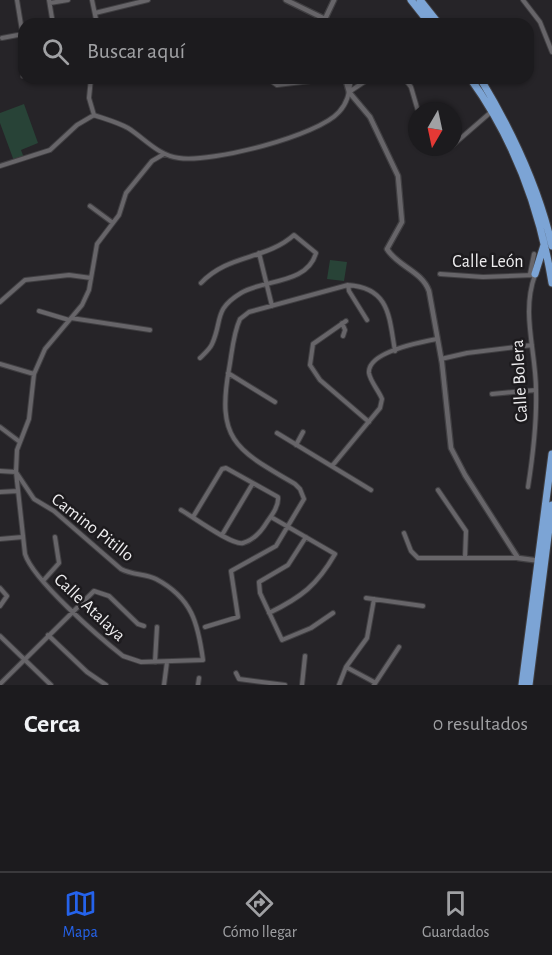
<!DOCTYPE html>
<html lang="es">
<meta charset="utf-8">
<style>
:root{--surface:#1c1b1e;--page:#29282b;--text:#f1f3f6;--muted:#a0a1a4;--line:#3a393c;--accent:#2563eb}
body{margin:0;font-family:"Alegreya Sans",sans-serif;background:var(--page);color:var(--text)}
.compass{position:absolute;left:408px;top:102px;width:54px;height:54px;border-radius:50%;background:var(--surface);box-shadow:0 2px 4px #0004;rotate:189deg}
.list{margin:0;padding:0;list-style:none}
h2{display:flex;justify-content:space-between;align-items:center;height:78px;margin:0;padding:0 24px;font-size:26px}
h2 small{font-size:20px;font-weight:400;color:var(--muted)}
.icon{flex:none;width:33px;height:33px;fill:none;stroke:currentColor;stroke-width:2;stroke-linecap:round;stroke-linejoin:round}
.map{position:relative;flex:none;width:552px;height:685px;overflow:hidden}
.search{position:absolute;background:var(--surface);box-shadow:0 2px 4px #0004;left:18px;right:18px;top:18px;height:66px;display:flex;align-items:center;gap:15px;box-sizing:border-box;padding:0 21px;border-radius:18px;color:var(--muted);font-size:22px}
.sheet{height:186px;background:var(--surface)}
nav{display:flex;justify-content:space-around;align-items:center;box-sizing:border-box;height:84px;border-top:2px solid var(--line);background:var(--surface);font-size:16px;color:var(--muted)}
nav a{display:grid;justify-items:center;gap:3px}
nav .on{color:var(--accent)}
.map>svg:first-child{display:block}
.green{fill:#284337}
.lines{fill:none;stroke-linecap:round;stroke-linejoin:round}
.minor-casing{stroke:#403f42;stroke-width:6}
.tertiary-casing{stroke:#403f42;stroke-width:7}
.trunk-casing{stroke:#403f42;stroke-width:9}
.minor{stroke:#676569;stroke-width:4}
.tertiary{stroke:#676569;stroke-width:4.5}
.trunk{stroke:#7ca4d5;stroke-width:7}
.labels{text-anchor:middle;stroke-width:5;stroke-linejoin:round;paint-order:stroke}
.street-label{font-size:18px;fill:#eeedef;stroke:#1d1b1e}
</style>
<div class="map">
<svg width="552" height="685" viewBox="0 0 552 685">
<rect width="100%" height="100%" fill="#262428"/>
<path class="green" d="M24,104L38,143L21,150L24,158L14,161L0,123V113Z
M330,260L347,262L344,281L327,279Z"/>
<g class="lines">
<g class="minor-casing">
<path id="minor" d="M17,0L24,43
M49,0L53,24
M92,0L97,24
M523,0L540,22L552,52
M50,3L68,0
M95,13L148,0
M2,38L23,34
M23,76H24
M91,78L89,98L94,115
M267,78L277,85L336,78
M404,78L411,87L418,111
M349,92L370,78
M437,111L441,108
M453,145L491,112
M444,147H448
M0,166L50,150L77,125L94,115C105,119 117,122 128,128C144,138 159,156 179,158C211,163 318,136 339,112C349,101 349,91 351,78
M90,206L113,223
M259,253L272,306
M440,274L483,277L534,275
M530,274L534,254
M348,285L349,291L367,320
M0,302L25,280L69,275L91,278
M39,311L69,320
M71,318L150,330
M346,321L313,344L310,365L320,380L369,422
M342,323L345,330L343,336
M200,358C204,354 210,349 212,344C223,320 213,310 241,293C263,279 307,285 316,253L294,235C266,260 228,254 201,283
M441,359L467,353L532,345
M0,364L34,374
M228,373L275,402
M492,394L536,390
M0,427L20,442
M277,433L371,490
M296,445L303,432
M332,466L380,408L382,399C379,391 370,381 369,373C367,352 421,342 437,339
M0,471L16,472L34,499L54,511L121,569C132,575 146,574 156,579C192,598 198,623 203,660L141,662L123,656C100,638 33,580 25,554L16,472L17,450L29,419L34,374L45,349L82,305L89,290L97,244L119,215L126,193L152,161L164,154
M528,487C533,455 537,423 536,390C536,351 521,313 535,275
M438,490L466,531L465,558
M0,492L18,491
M181,510C192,516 232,546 243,543C254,540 261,532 267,522C272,515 279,506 278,497L226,468L222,469L193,517
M404,533L411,551L418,558H518
M222,535L253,483
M306,537L288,565L259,582L260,593L282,640L311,628L333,613
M0,539L23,537
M43,581L59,563L55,537
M0,588L7,596L0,606
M366,598L423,606
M269,613C302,597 317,585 335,554L271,517
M205,627L238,617L231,571L276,546L304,499L300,489L295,484C237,450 216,441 229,369C232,353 233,334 240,319L249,312L348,285C390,288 389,317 395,351
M48,635L87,672L106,685
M0,636L51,685
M155,662L157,627
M346,667L374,682
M236,673L239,679L285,685
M0,684L94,591L109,596L138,624L144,626
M164,685L167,662
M198,685L199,678
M302,685L305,656
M339,685L346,667L367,638L374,599
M374,685L399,647"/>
</g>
<g class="tertiary-casing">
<path id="tertiary" d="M286,0L325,19L328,24
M325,19L334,0
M345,78L349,92L370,117L398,176L402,222L387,249C397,266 422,271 429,291L442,363L451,448L465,475L518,558L541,561"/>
</g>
<g class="trunk-casing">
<path id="trunk" d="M411,0L430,24
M420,0L439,24
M470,78C514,139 540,210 552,283
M480,78C512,131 538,185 552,246
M535,274L544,245
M522,685L552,454
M529,685L552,505"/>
</g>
<use href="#minor" class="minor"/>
<use href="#tertiary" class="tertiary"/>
<use href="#trunk" class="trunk"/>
</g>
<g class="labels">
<g class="street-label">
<text x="488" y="267">Calle León</text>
<text transform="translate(519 381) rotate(-93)" y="6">Calle Bolera</text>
<text transform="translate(93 527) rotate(38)" y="6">Camino Pitillo</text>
<text transform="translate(90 607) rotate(43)" y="6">Calle Atalaya</text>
</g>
</g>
</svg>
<svg class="compass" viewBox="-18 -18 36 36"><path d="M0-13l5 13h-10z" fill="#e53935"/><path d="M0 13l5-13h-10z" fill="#a0a1a4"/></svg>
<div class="search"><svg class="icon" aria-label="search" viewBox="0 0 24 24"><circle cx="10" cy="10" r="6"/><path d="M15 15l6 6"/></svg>Buscar aquí</div>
</div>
<section class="sheet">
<h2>Cerca<small>0 resultados</small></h2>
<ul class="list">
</ul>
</section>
<nav>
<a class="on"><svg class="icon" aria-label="map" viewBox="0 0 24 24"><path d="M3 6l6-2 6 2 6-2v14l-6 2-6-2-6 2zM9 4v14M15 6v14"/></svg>Mapa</a>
<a><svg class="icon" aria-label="directions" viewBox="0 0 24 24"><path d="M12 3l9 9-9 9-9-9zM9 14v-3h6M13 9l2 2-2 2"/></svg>Cómo llegar</a>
<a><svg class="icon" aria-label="saved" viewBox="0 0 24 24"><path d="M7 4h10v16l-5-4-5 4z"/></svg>Guardados</a>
</nav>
